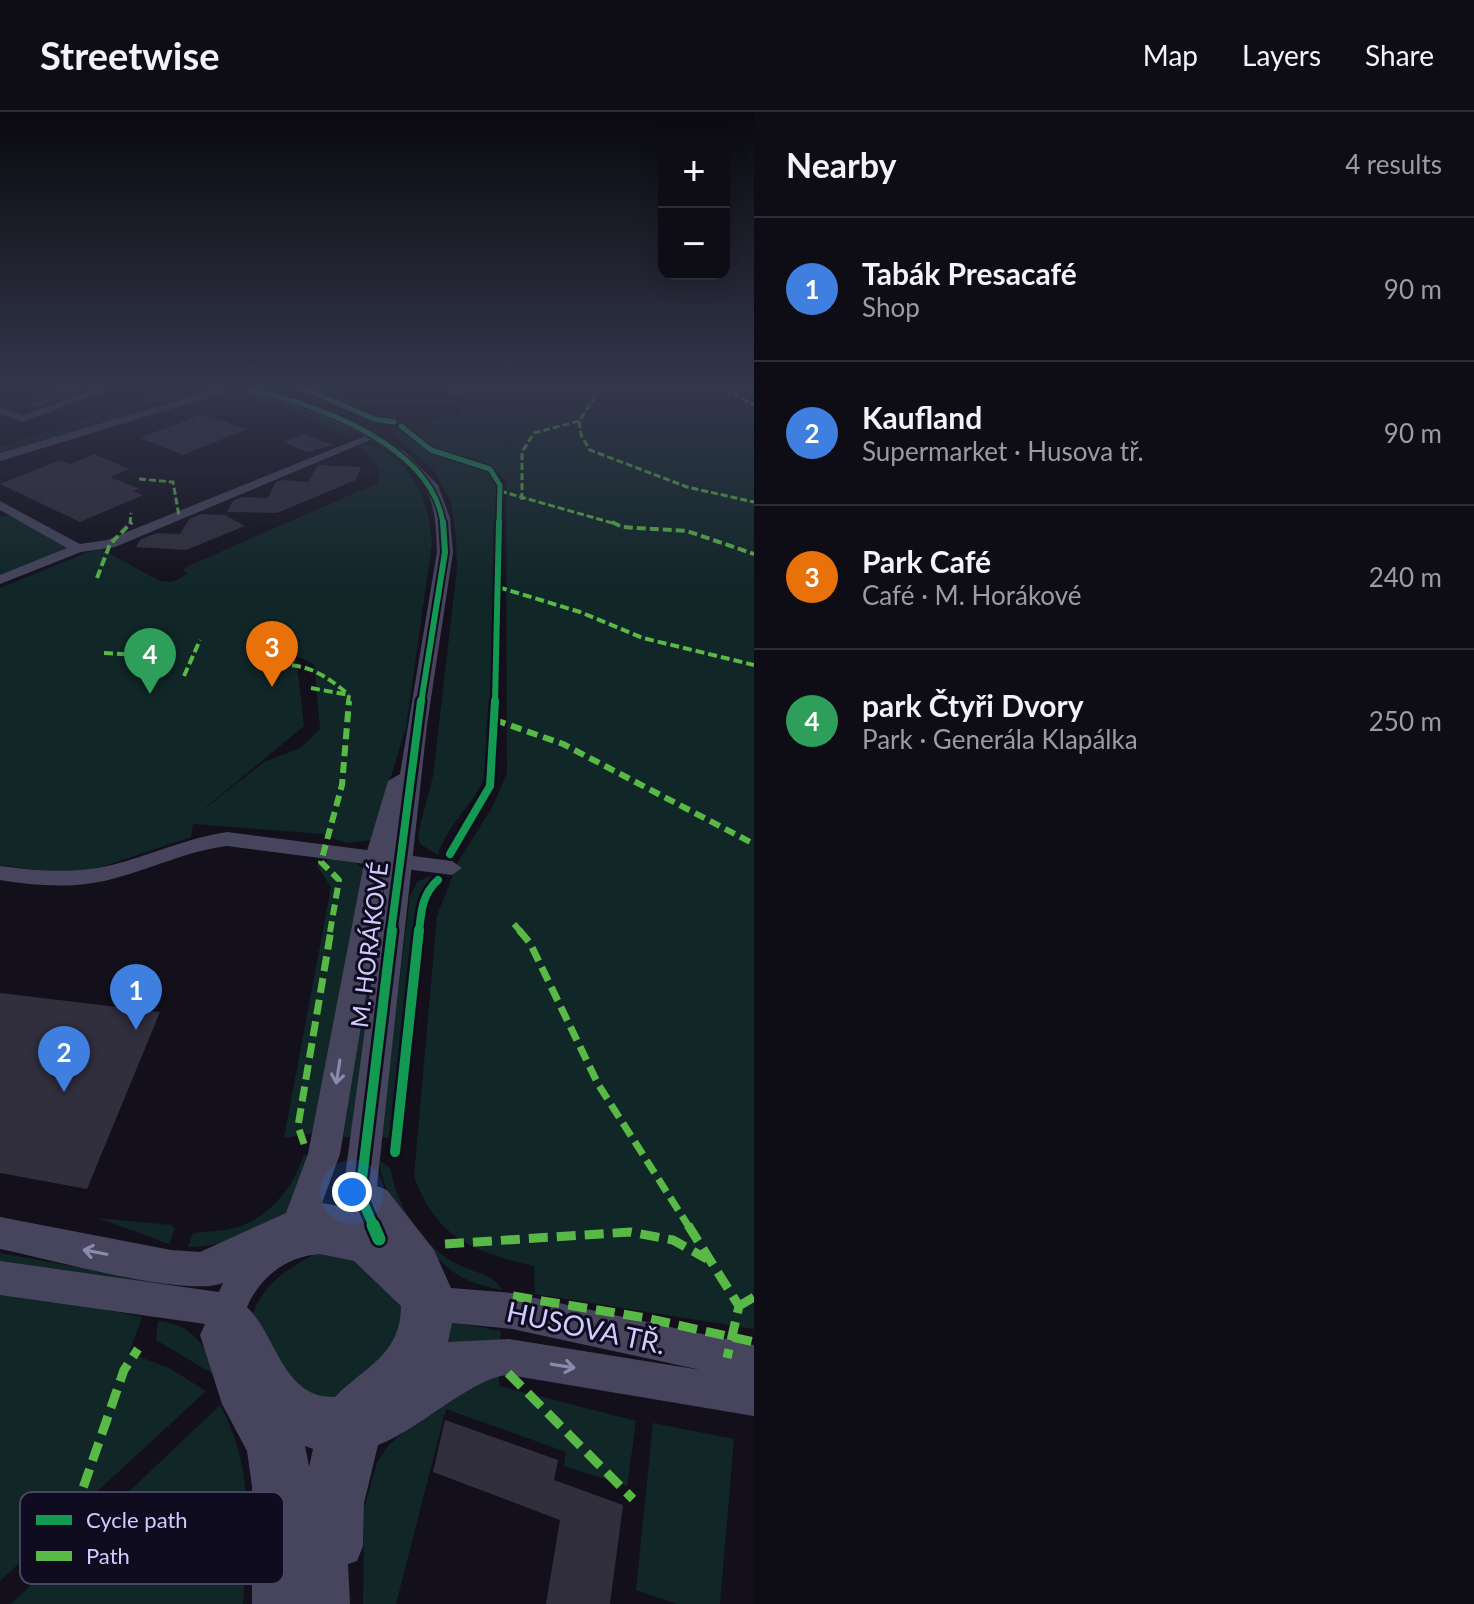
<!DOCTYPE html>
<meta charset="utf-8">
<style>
:root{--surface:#0e0c15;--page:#17151e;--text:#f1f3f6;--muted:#9b9ba0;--line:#2e2c34;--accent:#8e8ab0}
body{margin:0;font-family:Lato,sans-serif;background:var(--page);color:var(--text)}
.controls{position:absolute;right:24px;top:24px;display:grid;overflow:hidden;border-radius:16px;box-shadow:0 4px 20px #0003}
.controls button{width:72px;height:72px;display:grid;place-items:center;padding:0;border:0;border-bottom:2px solid var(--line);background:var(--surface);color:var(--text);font:40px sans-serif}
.you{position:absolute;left:352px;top:1080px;width:28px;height:28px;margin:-20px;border:6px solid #fff;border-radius:50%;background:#1a73e8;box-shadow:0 0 0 12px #1a73e833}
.badge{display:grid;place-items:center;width:52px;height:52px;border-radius:50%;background:var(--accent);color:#fff;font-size:26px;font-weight:700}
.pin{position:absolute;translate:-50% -66px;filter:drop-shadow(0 2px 4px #0008)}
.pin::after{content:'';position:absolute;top:42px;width:28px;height:24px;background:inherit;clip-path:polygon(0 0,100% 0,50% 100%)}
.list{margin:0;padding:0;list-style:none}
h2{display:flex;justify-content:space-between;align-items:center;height:104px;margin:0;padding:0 32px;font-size:34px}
h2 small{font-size:26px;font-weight:400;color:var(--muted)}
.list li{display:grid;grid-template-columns:52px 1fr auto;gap:24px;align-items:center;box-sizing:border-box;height:144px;padding:0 32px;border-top:2px solid var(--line)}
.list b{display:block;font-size:30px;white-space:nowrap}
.list p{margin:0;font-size:26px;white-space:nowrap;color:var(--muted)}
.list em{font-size:26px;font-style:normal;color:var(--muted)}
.map{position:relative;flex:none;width:754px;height:1492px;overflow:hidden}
header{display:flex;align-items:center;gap:48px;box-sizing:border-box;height:112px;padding:0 40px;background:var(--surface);border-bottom:2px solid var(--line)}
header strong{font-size:38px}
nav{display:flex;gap:44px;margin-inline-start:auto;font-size:28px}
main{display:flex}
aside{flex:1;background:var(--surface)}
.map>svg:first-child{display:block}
.green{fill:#102627;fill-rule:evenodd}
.building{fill:#312e3e}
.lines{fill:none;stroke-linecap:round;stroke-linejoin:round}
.minor{fill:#46455d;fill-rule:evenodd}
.tertiary{fill:#46455d;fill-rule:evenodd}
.quiet-far4{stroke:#58b947;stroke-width:3;stroke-dasharray:7 3;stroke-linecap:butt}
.quiet-far3{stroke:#58b947;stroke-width:4;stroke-dasharray:9 4;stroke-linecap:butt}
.quiet-far2{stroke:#58b947;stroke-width:6;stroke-dasharray:11 6;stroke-linecap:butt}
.quiet-far1{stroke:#58b947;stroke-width:7;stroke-dasharray:15 7;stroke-linecap:butt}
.quiet{stroke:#58b947;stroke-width:9;stroke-dasharray:19 9;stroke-linecap:butt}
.cycleway-far4-casing{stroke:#100c20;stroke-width:8}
.cycleway-far3-casing{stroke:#100c20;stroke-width:10}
.cycleway-far2-casing{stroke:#100c20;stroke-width:13}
.cycleway-far1-casing{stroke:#100c20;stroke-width:15}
.cycleway-casing{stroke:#100c20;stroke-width:18}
.cycleway-far4{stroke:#139951;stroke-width:5}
.cycleway-far3{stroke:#139951;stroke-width:6}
.cycleway-far2{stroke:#139951;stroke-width:8}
.cycleway-far1{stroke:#139951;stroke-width:10}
.cycleway{stroke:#139951;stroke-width:13}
.oneway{stroke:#8c88ae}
.labels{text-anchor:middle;stroke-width:6;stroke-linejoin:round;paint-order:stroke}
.street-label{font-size:24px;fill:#d1cbff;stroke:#100c20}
.near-street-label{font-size:28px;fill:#d1cbff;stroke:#100c20}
.key{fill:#100c20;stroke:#4a4563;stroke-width:2}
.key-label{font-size:22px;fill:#d1cbff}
</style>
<header>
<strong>Streetwise</strong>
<nav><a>Map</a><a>Layers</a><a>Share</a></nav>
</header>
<main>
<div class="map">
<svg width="754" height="1492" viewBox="0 0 754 1492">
<rect width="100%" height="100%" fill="#13101c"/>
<path class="green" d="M422,272H754V1217L535,1182L534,1154C473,1140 436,1126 414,1064L437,804L458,750L493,694L507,661L506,370C487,346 462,351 438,337C427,331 417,321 408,313L456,304L468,287Z
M174,278L182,282L129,302L0,340V335Z
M216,283C263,281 318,291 354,323L351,328L278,292L237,284L200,288Z
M399,316L432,340L483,356L497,370L488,654C480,689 447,710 438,743L420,732L418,722L433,664L457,456L456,427L451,390L434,359L394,322L392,319Z
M369,332C411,345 430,391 432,431L406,616L371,728L346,731L323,722L193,712L191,725L95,757L58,761L0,753V476L99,436L160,469L172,470L188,462L183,457L190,453L378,371L379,356L360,333ZM296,544L314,552L320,617L300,636L264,650L193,706L304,614Z
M0,404H15L69,431L68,438L0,466Z
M333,746L352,747L364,758L320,1020L284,1026L331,775L316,753Z
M432,763L421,781L416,802L391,1026L381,1025L410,784L417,770Z
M369,862L368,905L352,1025H343Z
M315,1042C307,1059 300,1084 287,1099C270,1119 214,1136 188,1135L193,1121C203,1119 214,1120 225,1118C266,1111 291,1080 304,1043Z
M380,1049L390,1056C397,1093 420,1132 455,1151C469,1159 496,1163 502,1178C488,1175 474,1172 460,1164C431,1148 378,1083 380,1049Z
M98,1106L171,1113L175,1116L169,1132Z
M336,1132L404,1188L407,1219L342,1287L301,1284L252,1205C263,1166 302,1148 336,1132Z
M0,1141L154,1169L151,1176L0,1150Z
M0,1177L142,1205L129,1241L169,1256L206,1279L0,1469Z
M158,1209C193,1212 207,1235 218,1265L156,1228Z
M450,1210L501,1219L500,1230L441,1242Z
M499,1261V1274L636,1309L627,1374L564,1354L566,1340L446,1297L396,1492H363L364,1397L377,1351L388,1334L441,1286Z
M220,1293C256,1360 247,1419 243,1492H11Z
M653,1311L734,1327L720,1492H677L636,1478Z"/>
<path class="building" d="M44,272H93V274L37,295L28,292L60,280Z
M203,302L247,317L183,343L140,326Z
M304,322L333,333L307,340L283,330Z
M94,342L129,357L110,365L139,377L133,379L143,383L80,410L0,372L61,348L70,352Z
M318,353L361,355L356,368L277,401L227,400L233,389L242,385L268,386L275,371L282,368L308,370Z
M201,402L225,403L245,414L186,438L136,435L141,427L157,421L180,422L189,407Z
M0,881L160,900L87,1077L0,1061Z
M445,1308L558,1348L554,1368L623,1393L610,1492H546L560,1408L433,1360Z"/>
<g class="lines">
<path class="minor" d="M96,272H106L107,278L23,310L0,302V295L23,303L97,276Z
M365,324L375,326L115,435L81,440L0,472V463L67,436L0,398V389L80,432L107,428Z
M227,720L452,749L462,756L452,763L227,734C187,739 151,757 112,767C75,777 37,774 0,768V754C37,759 75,762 112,753C151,743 187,726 227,720Z"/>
<path class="tertiary" d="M252,275L327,298L404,339L438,373L450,406L453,440L427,613L377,1074L387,1078L434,1138L451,1176L512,1181L754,1233V1304L509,1263C474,1264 419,1318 378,1333L364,1391L363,1434L357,1449L348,1452L350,1492H252V1374L247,1339L222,1292L200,1223L205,1212L0,1183V1149L219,1180L223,1171C187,1186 45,1146 0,1137V1105L171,1138L200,1140L286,1101L308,1042L365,746L388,669L400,662L437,440C436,419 436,393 424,374C391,324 303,295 248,282V276ZM386,762L346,1057L344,1083L349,1096L322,1091L340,1042ZM320,1142L354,1149L401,1194C401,1243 364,1255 335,1285C283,1287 277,1224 247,1195C260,1165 287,1144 320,1142ZM452,1211L512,1217L701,1258L509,1227L448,1230ZM305,1334L313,1337L309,1355V1354Z
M220,276L230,279L0,349V341Z"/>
<path class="quiet-far4" d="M716,272L754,293
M579,309L581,323L590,338L687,375L754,390
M139,367L173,370L179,404
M500,379L616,412
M522,388V340L534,321L579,309L604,272
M130,412L131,401"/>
<path class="quiet-far3" d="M612,410L622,415L687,419L754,442
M97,466L110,432L132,410
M498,475L580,500L643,526L754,553
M104,541L153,544
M266,554C303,549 322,560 349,583
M184,564L200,528
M311,576L349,583L348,591"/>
<path class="quiet-far2" d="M495,608L563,632L754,732
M514,812L521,820
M330,820L339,768L321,750L342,673L349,589"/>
<path class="quiet-far1" d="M519,818L530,831L598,972L689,1115
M304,1032L298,1014L331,818"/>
<path class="quiet" d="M688,1113L739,1194L727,1246
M445,1132L630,1120L673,1128L707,1147
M513,1184L646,1206L754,1230
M739,1194L754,1185
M508,1261L633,1387
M65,1428L124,1258L138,1237"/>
<g class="cycleway-far4-casing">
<path id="cycleway-far4" d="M293,272L374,307L394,310
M252,279C319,292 433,335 443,412
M401,314L431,338L490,357L500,373L499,412"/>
</g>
<g class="cycleway-far3-casing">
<path id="cycleway-far3" d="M421,591L445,440L443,410
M495,591L499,410"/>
</g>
<g class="cycleway-far2-casing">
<path id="cycleway-far2" d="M450,742L490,674L495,589
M391,820L421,589
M419,820C421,800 422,782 438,768"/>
</g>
<g class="cycleway-far1-casing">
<path id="cycleway-far1" d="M395,1040L419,818
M374,1115L360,1083L392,818"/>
</g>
<g class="cycleway-casing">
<path id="cycleway" d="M373,1113L379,1127"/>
</g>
<use href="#cycleway-far4" class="cycleway-far4"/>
<use href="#cycleway-far3" class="cycleway-far3"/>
<use href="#cycleway-far2" class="cycleway-far2"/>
<use href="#cycleway-far1" class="cycleway-far1"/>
<use href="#cycleway" class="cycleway"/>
</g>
<defs><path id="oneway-shaft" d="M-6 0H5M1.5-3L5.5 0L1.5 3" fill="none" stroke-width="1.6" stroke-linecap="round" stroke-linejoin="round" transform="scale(2)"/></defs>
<g class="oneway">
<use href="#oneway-shaft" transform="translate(338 960) rotate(99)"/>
<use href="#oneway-shaft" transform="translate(95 1140) rotate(-169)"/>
<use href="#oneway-shaft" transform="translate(563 1254) rotate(9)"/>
</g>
<linearGradient id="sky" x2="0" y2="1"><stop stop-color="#0a090f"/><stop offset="0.57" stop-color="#33374b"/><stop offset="1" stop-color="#33374b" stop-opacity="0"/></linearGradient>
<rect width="754" height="480" fill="url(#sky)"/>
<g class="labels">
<g class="street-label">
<text transform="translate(370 833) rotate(-83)" y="8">M. HORÁKOVÉ</text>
</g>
<g class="near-street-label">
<text transform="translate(586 1216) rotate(12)" y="10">HUSOVA TŘ.</text>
</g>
</g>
<rect x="20" y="1380" width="264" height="92" rx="12" class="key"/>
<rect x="36" y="1403" width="36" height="10" fill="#139951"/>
<rect x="36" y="1439" width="36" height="10" fill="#58b947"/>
<g class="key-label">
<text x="86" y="1416">Cycle path</text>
<text x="86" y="1452">Path</text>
</g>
</svg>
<div class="controls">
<button>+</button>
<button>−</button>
</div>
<div class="you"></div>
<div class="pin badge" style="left:136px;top:918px;background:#3f7fe0">1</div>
<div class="pin badge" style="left:64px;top:980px;background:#3f7fe0">2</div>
<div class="pin badge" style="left:272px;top:575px;background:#e8710a">3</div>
<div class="pin badge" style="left:150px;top:582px;background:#2e9e5b">4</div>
</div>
<aside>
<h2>Nearby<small>4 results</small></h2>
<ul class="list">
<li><span class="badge" style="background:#3f7fe0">1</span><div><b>Tabák Presacafé</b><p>Shop</p></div><em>90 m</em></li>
<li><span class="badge" style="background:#3f7fe0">2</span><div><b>Kaufland</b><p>Supermarket · Husova tř.</p></div><em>90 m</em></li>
<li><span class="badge" style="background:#e8710a">3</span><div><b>Park Café</b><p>Café · M. Horákové</p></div><em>240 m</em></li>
<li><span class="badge" style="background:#2e9e5b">4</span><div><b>park Čtyři Dvory</b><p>Park · Generála Klapálka</p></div><em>250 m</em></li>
</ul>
</aside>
</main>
